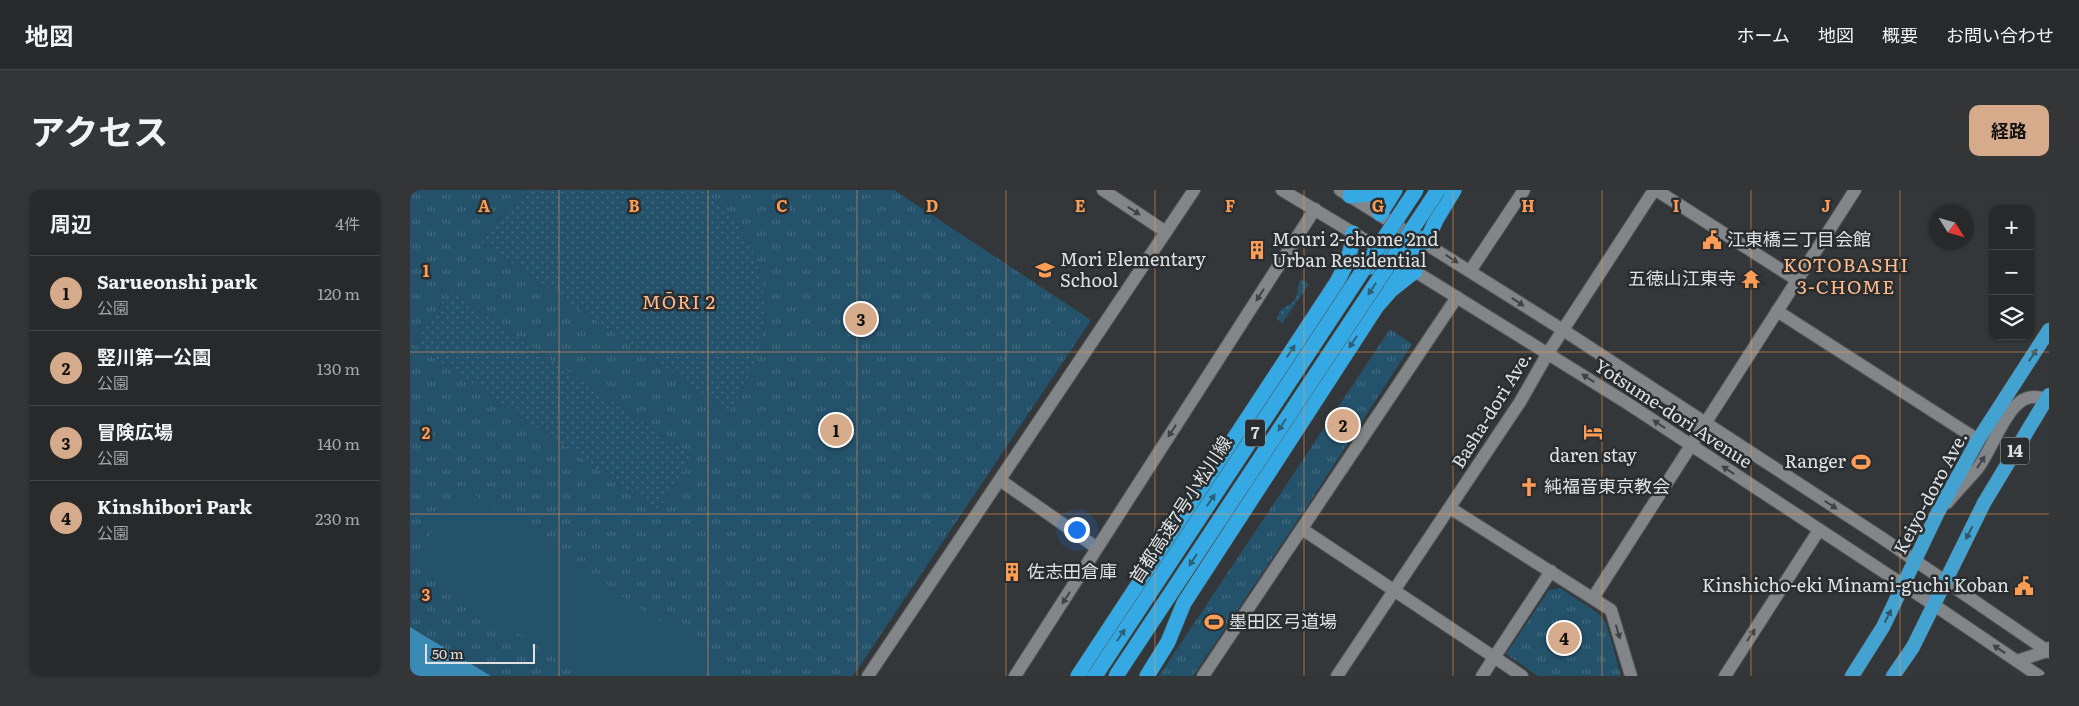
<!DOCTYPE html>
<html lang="ja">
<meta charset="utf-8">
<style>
:root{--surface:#27292b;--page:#333537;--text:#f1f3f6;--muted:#a4a6a9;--line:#434547;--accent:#d6ab8b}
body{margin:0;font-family:Literata,"Noto Sans JP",serif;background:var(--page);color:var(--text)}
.controls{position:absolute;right:15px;top:15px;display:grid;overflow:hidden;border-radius:10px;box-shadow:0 1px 4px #0004}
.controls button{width:45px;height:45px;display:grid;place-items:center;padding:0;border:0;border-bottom:1px solid var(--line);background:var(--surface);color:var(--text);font:25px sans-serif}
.compass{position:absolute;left:1519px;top:15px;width:45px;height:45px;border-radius:50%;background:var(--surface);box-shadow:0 1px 4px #0004;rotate:127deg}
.scale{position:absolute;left:15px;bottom:12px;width:110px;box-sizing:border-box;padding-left:5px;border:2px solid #dee0e2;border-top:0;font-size:14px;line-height:18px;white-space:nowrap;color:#dee0e2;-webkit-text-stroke:4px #2a2d2f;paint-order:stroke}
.you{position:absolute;left:666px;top:339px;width:18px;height:18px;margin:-12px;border:4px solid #fff;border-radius:50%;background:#1a73e8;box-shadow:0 0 0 8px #1a73e833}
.badge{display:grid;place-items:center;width:32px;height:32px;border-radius:50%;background:var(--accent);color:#111;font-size:16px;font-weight:700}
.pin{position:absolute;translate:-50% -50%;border:2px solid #fff;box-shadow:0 1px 5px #0006}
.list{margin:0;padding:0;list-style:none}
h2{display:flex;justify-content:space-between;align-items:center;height:65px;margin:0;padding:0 20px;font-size:21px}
h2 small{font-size:16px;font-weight:400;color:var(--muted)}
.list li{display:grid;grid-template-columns:32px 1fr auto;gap:15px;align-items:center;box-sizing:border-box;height:75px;padding:0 20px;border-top:1px solid var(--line)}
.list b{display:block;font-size:19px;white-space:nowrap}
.list p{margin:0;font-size:16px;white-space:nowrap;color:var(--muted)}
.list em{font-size:16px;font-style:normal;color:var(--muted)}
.icon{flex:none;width:28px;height:28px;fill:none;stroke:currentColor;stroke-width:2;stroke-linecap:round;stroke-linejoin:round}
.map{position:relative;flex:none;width:1639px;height:486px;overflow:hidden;border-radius:10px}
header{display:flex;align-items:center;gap:30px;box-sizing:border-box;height:70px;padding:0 25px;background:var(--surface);border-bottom:1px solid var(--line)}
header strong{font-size:24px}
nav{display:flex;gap:28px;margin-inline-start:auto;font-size:18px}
.intro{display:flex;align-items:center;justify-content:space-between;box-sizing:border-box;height:120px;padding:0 30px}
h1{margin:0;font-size:35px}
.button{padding:12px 22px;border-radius:10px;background:var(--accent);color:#111;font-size:18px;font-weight:700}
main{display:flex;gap:30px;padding:0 30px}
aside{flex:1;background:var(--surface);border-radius:10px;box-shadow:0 1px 4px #0004}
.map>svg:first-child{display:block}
.grass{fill:url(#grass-dots)}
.park{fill:url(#park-tufts);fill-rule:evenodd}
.pitch{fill:#25526b}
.water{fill:#398ab5}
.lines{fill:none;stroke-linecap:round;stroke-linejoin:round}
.minor-casing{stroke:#525556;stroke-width:14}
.tertiary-casing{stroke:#525556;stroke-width:14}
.secondary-casing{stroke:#525556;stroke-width:14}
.trunk-casing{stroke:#525556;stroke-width:15}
.motorway-casing{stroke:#525556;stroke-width:16}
.minor{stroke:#828688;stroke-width:12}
.tertiary{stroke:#828688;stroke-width:12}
.secondary{stroke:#828688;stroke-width:12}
.trunk{stroke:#44a2d1;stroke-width:14}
.motorway{stroke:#34a9e3;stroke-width:15}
.motorway-bridge-casing{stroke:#525556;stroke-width:16;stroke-linecap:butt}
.motorway-bridge{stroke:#34a9e3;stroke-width:15}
.oneway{fill:#404345}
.oneway2{fill:#2e5f77}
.oneway3{fill:#335668}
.grid{fill:none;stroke:#fd9d55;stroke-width:1;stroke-opacity:0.55}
.labels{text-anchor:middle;stroke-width:5;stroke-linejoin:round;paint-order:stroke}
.shield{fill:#2a2d2f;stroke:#a8aaac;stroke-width:1}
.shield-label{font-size:16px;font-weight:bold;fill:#dee0e2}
.poi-label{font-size:18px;fill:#dee0e2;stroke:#2a2d2f;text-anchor:start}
.street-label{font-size:18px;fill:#dee0e2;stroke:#2a2d2f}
.neighbourhood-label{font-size:19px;letter-spacing:1px;fill:#fdb98a;stroke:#2a2d2f}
.grid-label{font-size:16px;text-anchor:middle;font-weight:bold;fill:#fd9d55;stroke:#2a2d2f;stroke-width:5;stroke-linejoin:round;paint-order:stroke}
</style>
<header>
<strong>地図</strong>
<nav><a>ホーム</a><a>地図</a><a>概要</a><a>お問い合わせ</a></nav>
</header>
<div class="intro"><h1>アクセス</h1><a class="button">経路</a></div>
<main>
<aside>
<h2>周辺<small>4件</small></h2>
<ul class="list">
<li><span class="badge">1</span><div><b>Sarueonshi park</b><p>公園</p></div><em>120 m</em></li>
<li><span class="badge">2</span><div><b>竪川第一公園</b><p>公園</p></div><em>130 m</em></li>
<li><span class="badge">3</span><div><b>冒険広場</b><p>公園</p></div><em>140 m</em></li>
<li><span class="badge">4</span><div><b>Kinshibori Park</b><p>公園</p></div><em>230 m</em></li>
</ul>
</aside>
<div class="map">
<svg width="1639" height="486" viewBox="0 0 1639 486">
<defs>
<pattern id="grass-dots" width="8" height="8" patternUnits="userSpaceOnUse" patternTransform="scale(1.25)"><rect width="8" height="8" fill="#25526b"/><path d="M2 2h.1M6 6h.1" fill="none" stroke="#446b80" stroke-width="1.8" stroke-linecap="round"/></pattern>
<pattern id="park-tufts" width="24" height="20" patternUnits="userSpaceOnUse" patternTransform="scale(1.25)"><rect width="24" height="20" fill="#25526b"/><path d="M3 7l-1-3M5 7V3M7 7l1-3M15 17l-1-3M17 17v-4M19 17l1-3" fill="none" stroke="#446b80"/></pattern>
</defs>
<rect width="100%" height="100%" fill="#343739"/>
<path class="grass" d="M118,0H294L326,30L348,72L356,120L349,167L327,210L319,221L71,52L80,38L112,3Z
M891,89L899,94L872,133L867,129C871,113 879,119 885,109C889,102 887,95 891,89Z
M40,101L284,267L248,320L4,154Z"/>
<path class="park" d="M0,0H118L112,3L80,38L71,52L319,221L327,210L349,167L356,120L348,72L326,30L294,0H484L681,130L443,486H81L0,437ZM40,101L284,267L248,320L4,154Z
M980,139L1002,154L898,315L783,486H749Z
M1150,398L1188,423L1196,433L1211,486H1128L1096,464L1139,400Z"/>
<path class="pitch" d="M52,296L329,486H173L1,373Z
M807,412L822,421L799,453L785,443Z"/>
<path class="water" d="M0,437L81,486H0Z"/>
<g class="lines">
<g class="minor-casing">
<path id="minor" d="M693,0L756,42
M1246,0L1387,90
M1367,121L1568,250
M590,290L687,358
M1537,313C1547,301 1558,290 1568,278C1581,260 1593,225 1610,212C1618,205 1631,206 1639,211
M1040,318L1201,420L1221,486
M892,339L1084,467
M1607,471L1637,461L1639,458
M605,486L905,19
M793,486L1047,107
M1315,486L1409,340"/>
</g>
<g class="tertiary-casing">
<path id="tertiary" d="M1060,81L1114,0
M1183,408L1445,0
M1084,467L1112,486
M458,486L784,0
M927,486L1110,212L1138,163L1244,0
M1072,486L1141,381"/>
</g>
<g class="secondary-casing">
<path id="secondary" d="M872,0L975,62
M930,0L1153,140L1469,346L1639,462
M998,77L1217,213L1524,415L1629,486"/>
</g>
<g class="trunk-casing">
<path id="trunk" d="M1442,486L1473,437L1528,322L1568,250L1639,140
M1483,486L1503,457L1574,313L1639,205"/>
</g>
<g class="motorway-casing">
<path id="motorway" d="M940,6L959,4L977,0
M970,24L985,0
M960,77C975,58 993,55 1016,52L1027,28L1044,0
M981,94L1009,48
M668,486L927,92C936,75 942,62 943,43
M737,486L758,452L774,413L967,116L981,100L1005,81"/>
</g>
<use href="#minor" class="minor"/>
<use href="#tertiary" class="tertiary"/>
<use href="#secondary" class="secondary"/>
<use href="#trunk" class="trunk"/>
<use href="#motorway" class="motorway"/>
<g class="motorway-bridge-casing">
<path id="motorway-bridge" d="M685,486L1006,0
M706,486L1028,0"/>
</g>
<use href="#motorway-bridge" class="motorway-bridge"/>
</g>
<defs><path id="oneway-solid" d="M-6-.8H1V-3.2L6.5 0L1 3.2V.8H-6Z" transform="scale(1.25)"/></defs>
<g class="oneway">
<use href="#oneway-solid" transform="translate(724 21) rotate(33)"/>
<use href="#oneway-solid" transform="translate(1042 69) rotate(33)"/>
<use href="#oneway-solid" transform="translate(850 105) rotate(123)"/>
<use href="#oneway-solid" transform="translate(1108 112) rotate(33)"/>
<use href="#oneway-solid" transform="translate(1178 188) rotate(-147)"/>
<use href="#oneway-solid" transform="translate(1249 234) rotate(-147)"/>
<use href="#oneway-solid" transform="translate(762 241) rotate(123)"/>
<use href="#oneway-solid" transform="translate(1571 272) rotate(-57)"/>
<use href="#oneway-solid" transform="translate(1318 280) rotate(-147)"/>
<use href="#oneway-solid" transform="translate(1421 315) rotate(33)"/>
<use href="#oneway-solid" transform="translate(656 408) rotate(123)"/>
<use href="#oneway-solid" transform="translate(1208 442) rotate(73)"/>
<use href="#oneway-solid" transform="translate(1341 445) rotate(-57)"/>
<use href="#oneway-solid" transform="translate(1589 459) rotate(-146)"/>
</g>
<g class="oneway2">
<use href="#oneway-solid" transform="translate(962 99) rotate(123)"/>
<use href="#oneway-solid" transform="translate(943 152) rotate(123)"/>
<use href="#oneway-solid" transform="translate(881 161) rotate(-56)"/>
<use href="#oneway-solid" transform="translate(872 235) rotate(123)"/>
<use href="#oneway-solid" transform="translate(801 310) rotate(-56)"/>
<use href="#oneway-solid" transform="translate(783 370) rotate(123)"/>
<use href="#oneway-solid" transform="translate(711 445) rotate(-57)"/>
</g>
<g class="oneway3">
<use href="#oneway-solid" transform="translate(1623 165) rotate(-57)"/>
<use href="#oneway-solid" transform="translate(1559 343) rotate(117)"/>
<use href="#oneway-solid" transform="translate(1478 426) rotate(-63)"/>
</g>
<path class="grid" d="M149,0V486M298,0V486M447,0V486M596,0V486M745,0V486M894,0V486M1043,0V486M1192,0V486M1341,0V486M1490,0V486M0,162H1639M0,324H1639"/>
<defs>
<g id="civic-bare" transform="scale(1.5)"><path d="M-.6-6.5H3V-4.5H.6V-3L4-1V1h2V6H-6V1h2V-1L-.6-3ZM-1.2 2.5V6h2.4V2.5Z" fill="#fd9d55" stroke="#2a2d2f" stroke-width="2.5" paint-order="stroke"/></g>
<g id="building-bare" transform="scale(1.5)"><path d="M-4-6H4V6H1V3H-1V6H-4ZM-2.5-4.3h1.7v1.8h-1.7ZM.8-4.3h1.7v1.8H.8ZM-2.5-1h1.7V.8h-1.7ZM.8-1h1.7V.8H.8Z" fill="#fd9d55" stroke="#2a2d2f" stroke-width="2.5" paint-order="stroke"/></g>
<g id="school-bare" transform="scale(1.5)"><path d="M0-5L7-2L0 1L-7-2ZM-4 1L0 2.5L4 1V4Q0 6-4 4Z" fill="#fd9d55" stroke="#2a2d2f" stroke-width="2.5" paint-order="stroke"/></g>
<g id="temple-bare" transform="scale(1.5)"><path d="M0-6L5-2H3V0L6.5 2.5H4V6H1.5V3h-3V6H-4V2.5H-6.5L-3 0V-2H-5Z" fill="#fd9d55" stroke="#2a2d2f" stroke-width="2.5" paint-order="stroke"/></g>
<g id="hotel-bare" transform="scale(1.5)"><path d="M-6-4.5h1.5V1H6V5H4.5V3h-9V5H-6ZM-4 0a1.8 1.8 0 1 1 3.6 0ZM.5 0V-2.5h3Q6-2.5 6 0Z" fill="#fd9d55" stroke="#2a2d2f" stroke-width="2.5" paint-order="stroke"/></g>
<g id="stadium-bare" transform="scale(1.5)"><path d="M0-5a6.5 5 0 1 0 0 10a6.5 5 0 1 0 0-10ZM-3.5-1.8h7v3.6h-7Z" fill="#fd9d55" stroke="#2a2d2f" stroke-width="2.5" paint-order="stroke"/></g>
<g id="church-bare" transform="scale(1.5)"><path d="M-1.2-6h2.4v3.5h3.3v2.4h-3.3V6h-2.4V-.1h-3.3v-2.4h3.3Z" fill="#fd9d55" stroke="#2a2d2f" stroke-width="2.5" paint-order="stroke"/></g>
</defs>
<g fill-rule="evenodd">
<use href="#civic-bare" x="1302" y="50"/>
<use href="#building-bare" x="847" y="60"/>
<use href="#school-bare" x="635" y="80"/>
<use href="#temple-bare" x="1341" y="89"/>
<use href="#hotel-bare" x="1183" y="242"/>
<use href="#stadium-bare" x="1451" y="272"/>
<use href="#church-bare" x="1119" y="297"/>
<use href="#building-bare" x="602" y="382"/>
<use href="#civic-bare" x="1614" y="396"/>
<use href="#stadium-bare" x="804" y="432"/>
</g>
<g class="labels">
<g class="shield">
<rect x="835" y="229.5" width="20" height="27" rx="4"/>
<rect x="1591" y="247.5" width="28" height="27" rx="4"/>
</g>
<g class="shield-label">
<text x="845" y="249">7</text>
<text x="1605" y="267">14</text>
</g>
<g class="poi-label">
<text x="862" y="56">Mouri 2-chome 2nd<tspan x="862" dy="21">Urban Residential</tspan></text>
<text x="1317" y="56">江東橋三丁目会館</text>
<text x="650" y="76">Mori Elementary<tspan x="650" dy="21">School</tspan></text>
<text x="1326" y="95" text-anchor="end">五徳山江東寺</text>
<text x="1183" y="272" text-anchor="middle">daren stay</text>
<text x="1436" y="278" text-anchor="end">Ranger</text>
<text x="1134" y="303">純福音東京教会</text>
<text x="617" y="388">佐志田倉庫</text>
<text x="1599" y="402" text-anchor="end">Kinshicho-eki Minami-guchi Koban</text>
<text x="819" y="438">墨田区弓道場</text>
</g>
<g class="street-label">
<text transform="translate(1082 220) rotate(-58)" y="6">Basha-dori Ave.</text>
<text transform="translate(1263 224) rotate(33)" y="6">Yotsume-dori Avenue</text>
<text transform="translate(1521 303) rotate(-62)" y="6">Keiyo-doro Ave.</text>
<text transform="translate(771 320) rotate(-57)" y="6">首都高速7号小松川線</text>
</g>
<g class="neighbourhood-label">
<text x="1436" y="82">KOTOBASHI<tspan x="1436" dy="22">3-CHOME</tspan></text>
<text x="269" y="119">MŌRI 2</text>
</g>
</g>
<g class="grid-label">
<text x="74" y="22">A</text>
<text x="224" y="22">B</text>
<text x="372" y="22">C</text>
<text x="522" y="22">D</text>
<text x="670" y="22">E</text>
<text x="820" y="22">F</text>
<text x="968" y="22">G</text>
<text x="1118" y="22">H</text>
<text x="1266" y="22">I</text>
<text x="1416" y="22">J</text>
<text x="16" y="87">1</text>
<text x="16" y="249">2</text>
<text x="16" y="411">3</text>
</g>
</svg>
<div class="controls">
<button>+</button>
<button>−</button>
<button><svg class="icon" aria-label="layers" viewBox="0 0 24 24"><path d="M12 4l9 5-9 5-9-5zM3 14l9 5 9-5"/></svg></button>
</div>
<svg class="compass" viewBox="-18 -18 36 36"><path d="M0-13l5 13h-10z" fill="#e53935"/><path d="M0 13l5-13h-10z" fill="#a4a6a9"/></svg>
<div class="scale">50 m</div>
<div class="you"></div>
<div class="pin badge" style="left:426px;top:240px">1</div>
<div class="pin badge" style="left:933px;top:235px">2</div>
<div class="pin badge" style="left:451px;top:129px">3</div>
<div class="pin badge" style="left:1154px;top:448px">4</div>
</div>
</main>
